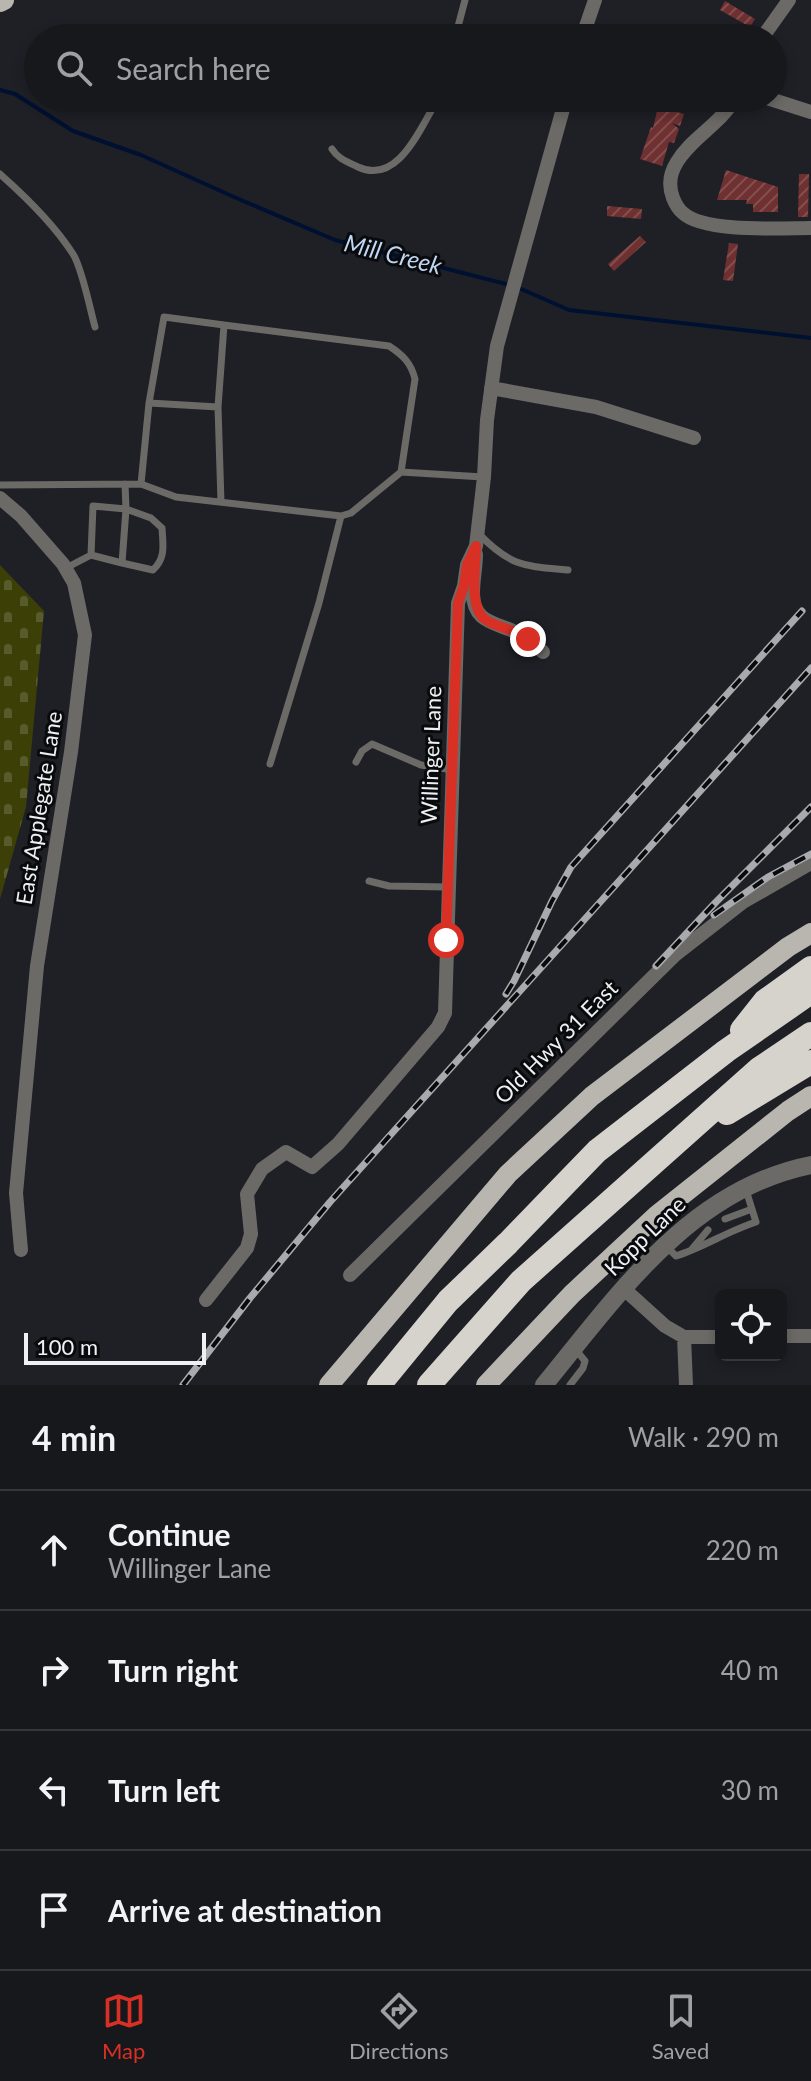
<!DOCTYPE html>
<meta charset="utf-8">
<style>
:root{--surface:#16181c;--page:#1f2125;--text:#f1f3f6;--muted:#9ea0a3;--line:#35373b;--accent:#d93025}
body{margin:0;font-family:Lato,sans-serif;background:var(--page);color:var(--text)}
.controls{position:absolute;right:24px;bottom:24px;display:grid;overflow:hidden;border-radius:12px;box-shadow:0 4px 12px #0003}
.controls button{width:72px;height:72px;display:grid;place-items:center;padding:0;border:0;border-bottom:2px solid var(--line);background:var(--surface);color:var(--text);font:40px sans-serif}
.scale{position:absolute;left:24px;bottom:20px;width:182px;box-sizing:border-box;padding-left:8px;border:4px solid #eff0f4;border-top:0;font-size:22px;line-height:28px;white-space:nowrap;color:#eff0f4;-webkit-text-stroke:6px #090a0c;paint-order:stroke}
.stop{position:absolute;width:24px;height:24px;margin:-18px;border:6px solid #d93025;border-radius:50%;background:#fff}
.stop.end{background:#d93025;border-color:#fff;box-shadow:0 2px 8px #0008}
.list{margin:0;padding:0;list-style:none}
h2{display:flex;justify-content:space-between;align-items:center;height:104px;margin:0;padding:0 32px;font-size:34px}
h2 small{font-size:26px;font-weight:400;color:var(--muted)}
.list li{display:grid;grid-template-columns:52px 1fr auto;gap:24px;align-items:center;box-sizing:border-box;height:120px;padding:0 32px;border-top:2px solid var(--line)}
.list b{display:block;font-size:30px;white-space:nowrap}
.list p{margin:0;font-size:26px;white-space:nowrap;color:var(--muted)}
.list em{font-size:26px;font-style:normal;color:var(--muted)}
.icon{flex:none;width:44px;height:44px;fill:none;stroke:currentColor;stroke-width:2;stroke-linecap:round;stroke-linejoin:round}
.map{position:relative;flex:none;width:811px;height:1385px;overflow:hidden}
.search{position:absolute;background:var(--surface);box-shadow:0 4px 12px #0003;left:24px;right:24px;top:24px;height:88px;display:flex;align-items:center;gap:20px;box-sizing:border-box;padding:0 28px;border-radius:44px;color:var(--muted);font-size:30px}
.sheet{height:584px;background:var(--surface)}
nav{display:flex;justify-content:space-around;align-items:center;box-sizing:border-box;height:112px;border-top:2px solid var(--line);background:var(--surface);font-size:22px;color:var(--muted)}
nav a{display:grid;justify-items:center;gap:4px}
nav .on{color:var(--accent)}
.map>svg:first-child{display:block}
.cemetery{fill:url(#cemetery-stones)}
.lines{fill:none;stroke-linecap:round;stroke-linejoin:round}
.stream{stroke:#001031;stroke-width:4}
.building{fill:url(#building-hatch)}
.service{stroke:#6b6a67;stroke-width:7}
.minor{stroke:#6b6a67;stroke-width:14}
.tertiary{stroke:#6b6a67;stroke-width:18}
.primary{stroke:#b8b6af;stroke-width:20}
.motorway{stroke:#d6d3cc;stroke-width:24}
.rail-casing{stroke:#a8aaae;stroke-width:7}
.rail{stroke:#090a0c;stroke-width:4;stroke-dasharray:12;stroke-linecap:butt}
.route{stroke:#d93025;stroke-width:10}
.labels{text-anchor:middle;stroke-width:6;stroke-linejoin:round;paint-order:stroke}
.street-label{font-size:22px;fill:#eff0f4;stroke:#090a0c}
.water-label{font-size:24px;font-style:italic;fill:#c1d6f4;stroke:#090a0c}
</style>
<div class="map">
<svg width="811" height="1385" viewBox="0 0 811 1385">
<defs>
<pattern id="cemetery-stones" width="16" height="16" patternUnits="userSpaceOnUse" patternTransform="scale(2)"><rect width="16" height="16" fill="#3c3f06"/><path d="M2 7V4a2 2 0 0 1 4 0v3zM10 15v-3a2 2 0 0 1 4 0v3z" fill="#585b2b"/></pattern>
<pattern id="building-hatch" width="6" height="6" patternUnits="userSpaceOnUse" patternTransform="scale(2)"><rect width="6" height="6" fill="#6f3031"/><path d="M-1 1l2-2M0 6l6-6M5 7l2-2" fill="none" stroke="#844e4f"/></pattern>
</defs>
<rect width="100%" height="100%" fill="#1e2026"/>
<path class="cemetery" d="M0,565L44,611L26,807L0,899Z"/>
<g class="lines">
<path class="stream" d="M0,90L15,94L73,131L141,155L234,197L335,240L510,285
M519,288L569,310L811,338"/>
</g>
<path class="building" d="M725,1L755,19L750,27L720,10Z
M658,107L684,114L680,126L672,123L679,129L674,143L669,142L662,166L640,159L651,127L653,128Z
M726,170L778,187V212H753V204H746L747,200H717Z
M799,174H809L808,217H798Z
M607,206L642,209L641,219L607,216Z
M640,236L646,242L614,271L608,264Z
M729,243L738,244L733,281L723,280Z"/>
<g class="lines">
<path class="service" d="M417,38L418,36L429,38
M455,38L465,0
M332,149C338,159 348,162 358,167C397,185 419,131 435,104L437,98
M0,174C26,197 54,224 73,254C82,268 90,309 95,327
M224,325L389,346C403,355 411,363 415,379L401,472
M149,403L164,317L224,325L218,407
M141,484L149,403L218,407L221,502
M0,485L141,484L176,497L341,516L351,513L401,472L483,477
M479,534C511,567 525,566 568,570
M122,563L153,570C166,558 163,545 162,528L151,518L126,509L125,484
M66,568L91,555L93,506L126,509L122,563L91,555
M356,762L362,751L372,744L421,765L453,770
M270,764L319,603L341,516
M369,881L389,886L448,887
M725,1219L752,1209
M666,1246L676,1256C704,1247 728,1231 756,1222L746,1190
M692,1249L708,1230
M570,1385L583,1368L585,1361L576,1350"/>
<path class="minor" d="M582,38L595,0
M762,38L789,0
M735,98C721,124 692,137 677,162C670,173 668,185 673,198C675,203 679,210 683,213C704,233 782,228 811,228
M767,98L811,112
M491,388L596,407L694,438
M0,498L21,516L63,564L74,583L85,635L71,752L37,966L16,1193L21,1250
M476,554C476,567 473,580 473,593C473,620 491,622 511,630C523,635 534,643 543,652
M350,1275L675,955L743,902L811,863
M623,1288L665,1326L684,1337L686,1385
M206,1300L247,1248L251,1234L247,1194L262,1169L286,1152L312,1167L338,1144L438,1027L445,1013L458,603L464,586L467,565L476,546L484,477L487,420L497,346L566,98
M781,1336H811
M684,1337H721"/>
<path class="tertiary" d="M544,1385C617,1296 690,1189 811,1165"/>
<path class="primary" d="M0,2L4,0
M329,1385L508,1174L592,1096L788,947L811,933
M486,1385L572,1294L657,1215L788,1111L811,1096"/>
<path class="motorway" d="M742,1030L765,1001L811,968
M727,1113L811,1062
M379,1385L448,1301L508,1243L597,1151L726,1051L811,992
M429,1385L521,1281L759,1069L811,1034"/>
<g class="rail-casing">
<path id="rail" d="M714,915L768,877L811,854
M656,966L716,902L811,807
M506,994L514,981L552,901L571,867L802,611
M183,1385L250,1298L330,1202L811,668"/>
</g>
<use href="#rail" class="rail"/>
</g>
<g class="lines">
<path class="route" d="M446,940L458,603L464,586L467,565L476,546C476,565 468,609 486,620C493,625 503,627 510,630C516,632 522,636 528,639"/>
</g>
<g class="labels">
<g class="street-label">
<text transform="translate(431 755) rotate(-88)" y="8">Willinger Lane</text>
<text transform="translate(39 808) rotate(-81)" y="8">East Applegate Lane</text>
<text transform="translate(556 1042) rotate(-45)" y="8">Old Hwy 31 East</text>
<text transform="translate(645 1236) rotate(-44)" y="8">Kopp Lane</text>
</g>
<g class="water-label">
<text transform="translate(393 255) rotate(14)" y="8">Mill Creek</text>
</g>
</g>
</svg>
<div class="controls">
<button><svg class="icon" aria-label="locate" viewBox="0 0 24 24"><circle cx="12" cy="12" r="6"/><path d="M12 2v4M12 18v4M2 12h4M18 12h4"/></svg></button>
</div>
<div class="scale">100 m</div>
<div class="stop" style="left:446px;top:940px"></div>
<div class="stop end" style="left:528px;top:639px"></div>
<div class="search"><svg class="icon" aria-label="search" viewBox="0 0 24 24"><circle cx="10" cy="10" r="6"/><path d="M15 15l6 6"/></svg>Search here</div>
</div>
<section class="sheet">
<h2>4 min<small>Walk · 290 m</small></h2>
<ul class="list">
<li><svg class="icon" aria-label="ahead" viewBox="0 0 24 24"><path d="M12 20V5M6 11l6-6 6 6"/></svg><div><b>Continue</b><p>Willinger Lane</p></div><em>220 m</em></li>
<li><svg class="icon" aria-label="right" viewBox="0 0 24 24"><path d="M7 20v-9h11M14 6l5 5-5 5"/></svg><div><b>Turn right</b></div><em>40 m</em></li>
<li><svg class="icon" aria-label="left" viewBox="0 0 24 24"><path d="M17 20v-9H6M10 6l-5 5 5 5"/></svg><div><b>Turn left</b></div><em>30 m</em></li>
<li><svg class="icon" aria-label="arrive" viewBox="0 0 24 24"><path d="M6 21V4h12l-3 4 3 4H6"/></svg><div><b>Arrive at destination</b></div></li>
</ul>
</section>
<nav>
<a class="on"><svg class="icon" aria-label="map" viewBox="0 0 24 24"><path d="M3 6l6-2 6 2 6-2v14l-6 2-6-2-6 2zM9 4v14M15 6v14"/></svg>Map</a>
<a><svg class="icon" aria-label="directions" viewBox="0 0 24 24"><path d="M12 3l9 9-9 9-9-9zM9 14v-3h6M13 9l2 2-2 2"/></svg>Directions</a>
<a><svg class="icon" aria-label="saved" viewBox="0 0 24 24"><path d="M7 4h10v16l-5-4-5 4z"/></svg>Saved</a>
</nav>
